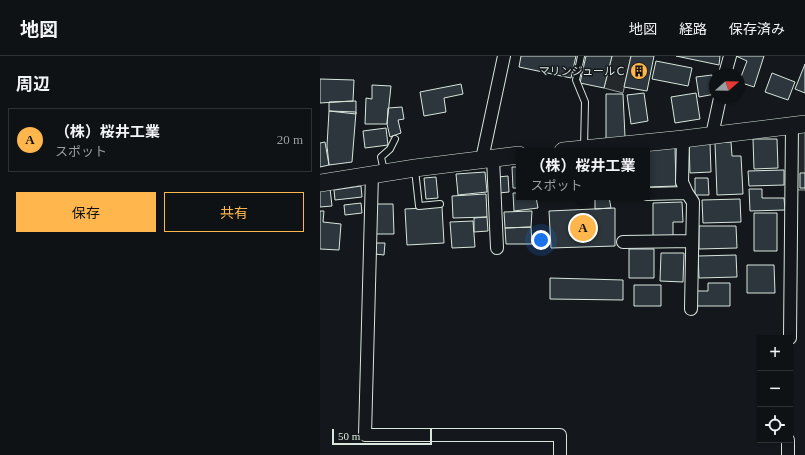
<!DOCTYPE html>
<html lang="ja">
<meta charset="utf-8">
<style>
:root{--surface:#0f1215;--page:#181b1e;--text:#f1f3f6;--muted:#9b9ea0;--line:#2f3234;--accent:#ffb74d}
body{margin:0;font-family:"Times New Roman","Noto Sans JP",serif;background:var(--page);color:var(--text)}
.controls{position:absolute;right:12px;bottom:12px;display:grid;overflow:hidden;border-radius:0px;box-shadow:0 1px 3px #0004}
.controls button{width:36px;height:36px;display:grid;place-items:center;padding:0;border:0;border-bottom:1px solid var(--line);background:var(--surface);color:var(--text);font:20px sans-serif}
.compass{position:absolute;left:389px;top:12px;width:36px;height:36px;border-radius:50%;background:var(--surface);box-shadow:0 1px 3px #0004;rotate:70deg}
.scale{position:absolute;left:12px;bottom:10px;width:100px;box-sizing:border-box;padding-left:4px;border:2px solid #d8e6dc;border-top:0;font-size:11px;line-height:14px;white-space:nowrap;color:#d8e6dc;-webkit-text-stroke:3px #14181c;paint-order:stroke}
.you{position:absolute;left:221px;top:184px;width:14px;height:14px;margin:-10px;border:3px solid #fff;border-radius:50%;background:#1a73e8;box-shadow:0 0 0 6px #1a73e833}
.badge{display:grid;place-items:center;width:26px;height:26px;border-radius:50%;background:var(--accent);color:#111;font-size:13px;font-weight:700}
.pin{position:absolute;translate:-50% -50%;border:2px solid #fff;box-shadow:0 1px 4px #0006}
.popup{position:absolute;left:196px;top:92px;width:134px;height:52px;box-sizing:border-box;display:grid;place-content:center;border-radius:0px;background:var(--surface);filter:drop-shadow(0 1px 3px #0005);font-size:13px;white-space:nowrap;color:var(--muted)}
.popup b{font-size:15px;color:var(--text)}
.popup::after{content:'';position:absolute;left:50%;top:100%;margin-left:-8px;border:8px solid transparent;border-top-color:var(--surface)}
.list{margin:0;padding:0;list-style:none}
h2{display:flex;justify-content:space-between;align-items:center;height:52px;margin:0;padding:0 16px;font-size:17px}
h2 small{font-size:13px;font-weight:400;color:var(--muted)}
.list li{display:grid;grid-template-columns:26px 1fr auto;gap:12px;align-items:center;box-sizing:border-box;height:64px;margin:0 8px 8px;padding:0 8px;border:1px solid var(--line);border-radius:0px}
.list b{display:block;font-size:15px;white-space:nowrap}
.list p{margin:0;font-size:13px;white-space:nowrap;color:var(--muted)}
.list em{font-size:13px;font-style:normal;color:var(--muted)}
.actions{display:flex;gap:8px;padding:12px 16px}
.actions a{flex:1;padding:9px 0;border:1px solid var(--accent);border-radius:0px;text-align:center;font-size:14px;color:var(--accent)}
.actions .main{background:var(--accent);color:#111}
.icon{flex:none;width:22px;height:22px;fill:none;stroke:currentColor;stroke-width:2;stroke-linecap:round;stroke-linejoin:round}
.map{position:relative;flex:none;width:485px;height:399px;overflow:hidden}
header{display:flex;align-items:center;gap:24px;box-sizing:border-box;height:56px;padding:0 20px;background:var(--surface);border-bottom:1px solid var(--line)}
header strong{font-size:19px}
nav{display:flex;gap:22px;margin-inline-start:auto;font-size:14px}
main{display:flex}
aside{flex:1;background:var(--surface)}
.map>svg:first-child{display:block}
.parking{fill:#24282b;stroke:#939e99}
.building{fill:#2c363c;stroke:#d8e6dc}
.lines{fill:none;stroke-linecap:round;stroke-linejoin:round}
.lane-casing{stroke:#d8e6dc;stroke-width:8}
.street-casing{stroke:#d8e6dc;stroke-width:14}
.secondary-casing{stroke:#d8e6dc;stroke-width:18}
.lane{stroke:#14181c;stroke-width:6}
.street{stroke:#14181c;stroke-width:12}
.secondary{stroke:#14181c;stroke-width:17}
.labels{text-anchor:middle;stroke-width:3;stroke-linejoin:round;paint-order:stroke}
.poi-label{font-size:11px;fill:#d8e6dc;stroke:#14181c;text-anchor:end}
</style>
<header>
<strong>地図</strong>
<nav><a>地図</a><a>経路</a><a>保存済み</a></nav>
</header>
<main>
<aside>
<h2>周辺<small></small></h2>
<ul class="list">
<li><span class="badge">A</span><div><b>（株）桜井工業</b><p>スポット</p></div><em>20 m</em></li>
</ul>
<div class="actions"><a class="main">保存</a><a>共有</a></div>
</aside>
<div class="map">
<svg width="485" height="399" viewBox="0 0 485 399">
<rect width="100%" height="100%" fill="#14181c"/>
<path class="parking" d="M292,0H311L303,37L284,32Z
M485,75V134H476L478,77Z"/>
<path class="building" d="M201,0H256L251,22L199,11Z
M266,0H292L284,32L260,27Z
M311,0H334L327,35L304,31Z
M356,0H400L399,9Z
M416,0H444L434,31L419,26L427,5Z
M336,5L372,12L368,30L332,23Z
M485,8V37L475,33Z
M452,17L475,26L468,44L445,36Z
M392,19L395,38L379,41L376,21Z
M0,23L34,24L33,45L0,47Z
M141,28L143,38L124,42L126,56L104,60L100,36Z
M52,29L71,30L67,68H45L46,42L52,43Z
M324,37L328,65L311,68L307,39Z
M376,37L380,63L355,67L351,41Z
M286,38H303L305,81L286,83Z
M36,45V58L9,55V46Z
M82,51L84,63L78,64L81,77L70,81L67,68L68,52Z
M9,55L36,56L32,106L9,109L7,90Z
M66,72L68,89L45,92L43,75Z
M433,83H457L458,112L434,113Z
M5,86L9,109L0,111V87Z
M411,86L412,100H421L423,138L397,139L395,87Z
M390,87L391,116L370,117L369,88Z
M355,92L356,130L327,131V120H329L328,93Z
M192,111H199V132H193Z
M464,114V129L429,130L428,115Z
M165,116L167,136L138,139L136,118Z
M480,117H485V132H480Z
M188,120L189,136L179,137L178,121Z
M116,121L118,142L106,143L104,122Z
M375,122H388L389,139H375Z
M41,130L42,141L15,144L14,134Z
M10,132L12,150L0,151V133Z
M429,133H442V142H464L465,154L430,155Z
M193,137H199V141H216L218,152L194,155Z
M166,138L167,161L133,162L132,140Z
M275,141H289L291,152L275,153Z
M420,143L421,166L383,167L382,144Z
M362,146L363,166H353V180H333V147Z
M41,147L42,157L25,159L24,149Z
M56,148H73L74,178H56Z
M122,151L124,187L87,189L85,153Z
M295,152V190L231,192L229,155Z
M0,155H4L3,166L21,168L19,194L0,193Z
M212,155L211,171L185,172L184,156Z
M434,157H457V195H434Z
M167,161L168,175L154,176V162Z
M153,165L155,191L132,192L130,166Z
M379,170H416L417,192L379,193Z
M211,171L212,188H186L185,172Z
M56,187H65L64,199L55,198Z
M309,193H334V222H309Z
M341,197H364L363,226L340,225Z
M416,199L417,221L379,222L378,200Z
M427,209H454L455,237H427Z
M230,222L303,224V244L230,243Z
M388,227H410V250H376V235H388Z
M314,229H341V250H314Z"/>
<g class="lines">
<g class="lane-casing">
<path id="lane" d="M261,0L256,24L265,46L264,92
M95,114L99,150L120,148
M64,115L61,101L70,93L75,83"/>
</g>
<g class="street-casing">
<path id="street" d="M405,18L410,0
M392,79L400,42
M363,83L362,126L367,137L373,146L371,253
M173,102L177,192
M162,103L184,0
M52,118L45,379H240V399
M327,138L367,137
M303,186L372,185
M470,282L472,69
M468,399V384"/>
</g>
<g class="secondary-casing">
<path id="secondary" d="M243,95L363,83L485,68
M0,127L95,112L199,99"/>
</g>
<use href="#lane" class="lane"/>
<use href="#street" class="street"/>
<use href="#secondary" class="secondary"/>
</g>
<defs>
<g id="building-disc" transform="scale(0.9)"><circle r="9.5" fill="#ffb74d" stroke="#14181c"/><path d="M-4-6H4V6H1V3H-1V6H-4ZM-2.5-4.3h1.7v1.8h-1.7ZM.8-4.3h1.7v1.8H.8ZM-2.5-1h1.7V.8h-1.7ZM.8-1h1.7V.8H.8Z" fill="#111"/></g>
</defs>
<g fill-rule="evenodd">
<use href="#building-disc" x="319" y="15"/>
</g>
<g class="labels">
<g class="poi-label">
<text x="306" y="19">マリンジュールＣ</text>
</g>
</g>
</svg>
<div class="controls">
<button>+</button>
<button>−</button>
<button><svg class="icon" aria-label="locate" viewBox="0 0 24 24"><circle cx="12" cy="12" r="6"/><path d="M12 2v4M12 18v4M2 12h4M18 12h4"/></svg></button>
</div>
<svg class="compass" viewBox="-18 -18 36 36"><path d="M0-13l5 13h-10z" fill="#e53935"/><path d="M0 13l5-13h-10z" fill="#9b9ea0"/></svg>
<div class="scale">50 m</div>
<div class="you"></div>
<div class="pin badge" style="left:263px;top:172px">A</div>
<div class="popup"><b>（株）桜井工業</b>スポット</div>
</div>
</main>
